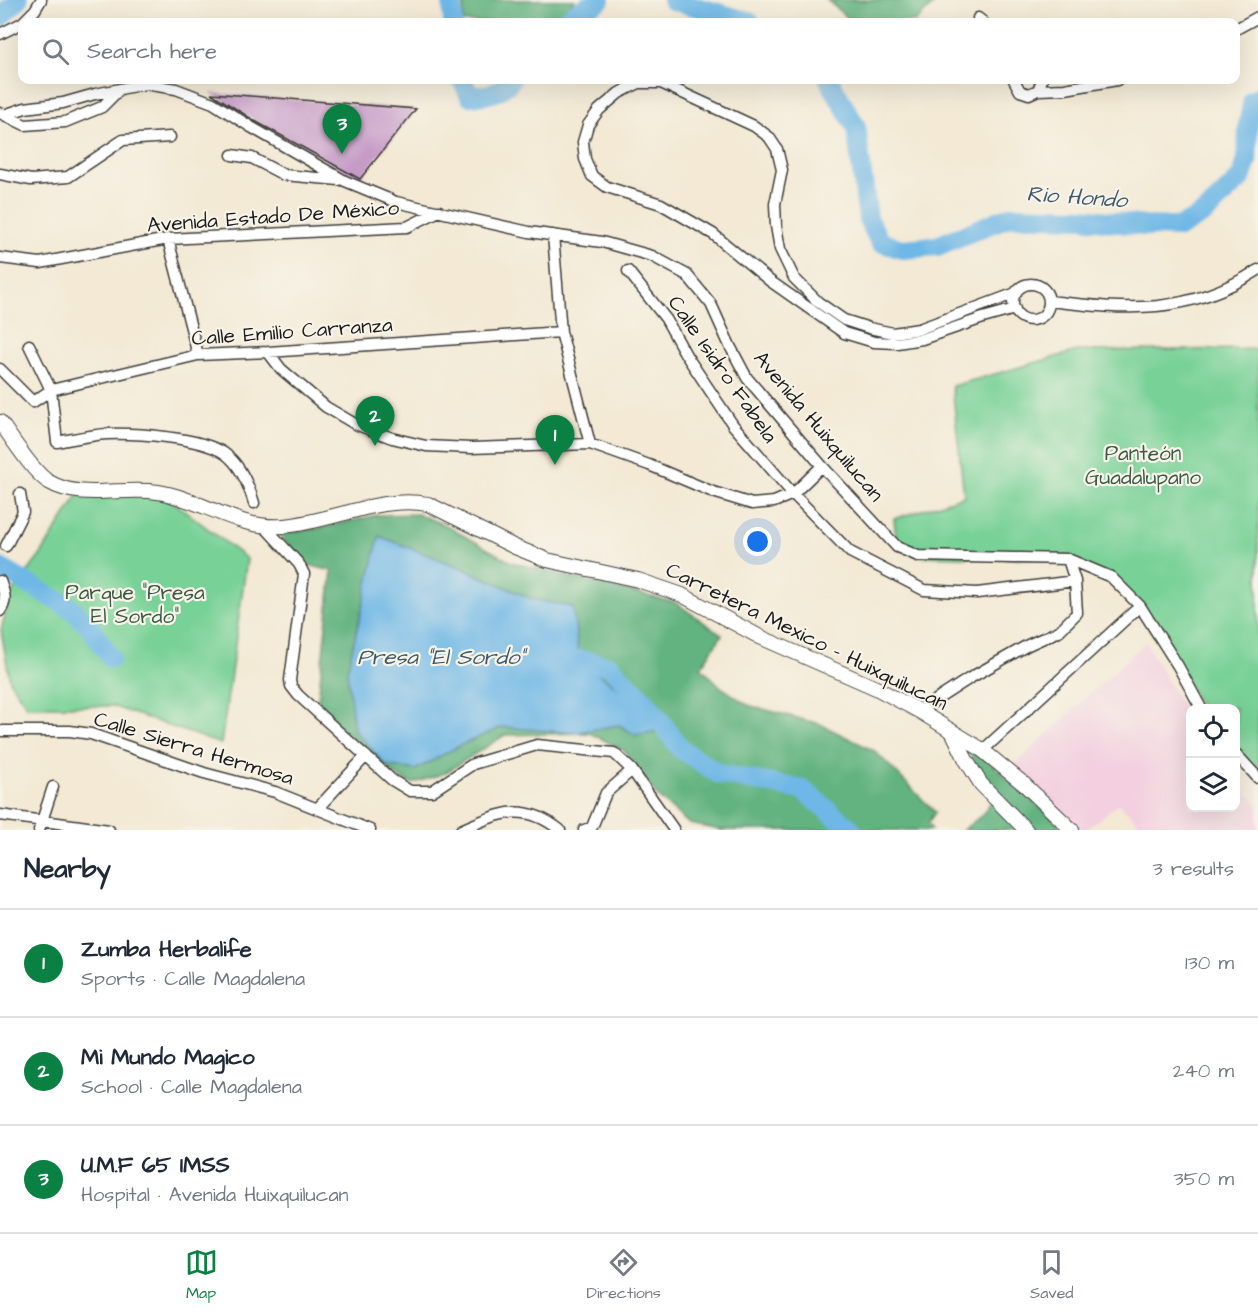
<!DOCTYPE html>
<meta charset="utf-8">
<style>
:root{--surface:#fff;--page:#f2f2f3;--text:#1f2937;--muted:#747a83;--line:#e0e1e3;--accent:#0b8043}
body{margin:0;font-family:"Architects Daughter",sans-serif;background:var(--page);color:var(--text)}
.controls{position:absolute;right:18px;bottom:18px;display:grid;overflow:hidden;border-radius:12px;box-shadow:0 6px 24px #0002}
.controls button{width:54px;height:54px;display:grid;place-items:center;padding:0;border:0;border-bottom:2px solid var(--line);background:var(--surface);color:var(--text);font:30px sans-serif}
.you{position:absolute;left:758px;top:542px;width:21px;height:21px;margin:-15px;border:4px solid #fff;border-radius:50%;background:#1a73e8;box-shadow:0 0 0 9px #1a73e833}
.badge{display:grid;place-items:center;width:39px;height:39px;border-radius:50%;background:var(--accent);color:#fff;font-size:20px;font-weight:700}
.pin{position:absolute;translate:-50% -50px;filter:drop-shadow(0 2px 3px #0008)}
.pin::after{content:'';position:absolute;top:32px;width:21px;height:18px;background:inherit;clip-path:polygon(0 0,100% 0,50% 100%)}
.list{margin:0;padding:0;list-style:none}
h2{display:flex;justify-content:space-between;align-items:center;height:78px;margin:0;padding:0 24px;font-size:26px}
h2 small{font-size:20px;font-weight:400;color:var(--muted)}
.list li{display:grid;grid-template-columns:39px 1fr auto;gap:18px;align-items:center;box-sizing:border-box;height:108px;padding:0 24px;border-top:2px solid var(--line)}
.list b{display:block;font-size:22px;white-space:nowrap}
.list p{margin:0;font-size:20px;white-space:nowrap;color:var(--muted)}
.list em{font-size:20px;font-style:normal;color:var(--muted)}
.icon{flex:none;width:33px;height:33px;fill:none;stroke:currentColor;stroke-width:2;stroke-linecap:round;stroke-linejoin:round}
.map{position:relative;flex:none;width:1258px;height:830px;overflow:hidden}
.search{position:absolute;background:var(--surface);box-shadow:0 6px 24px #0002;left:18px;right:18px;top:18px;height:66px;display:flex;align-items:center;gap:15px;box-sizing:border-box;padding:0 21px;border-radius:12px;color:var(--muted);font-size:22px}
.sheet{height:402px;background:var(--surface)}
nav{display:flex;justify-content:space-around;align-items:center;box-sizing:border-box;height:84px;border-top:2px solid var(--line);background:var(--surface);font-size:16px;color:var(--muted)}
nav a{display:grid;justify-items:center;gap:3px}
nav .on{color:var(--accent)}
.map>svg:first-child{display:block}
.built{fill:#f3cfdf}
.green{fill:#78d196;stroke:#4a7659;stroke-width:1.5}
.forest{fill:#62b37f;stroke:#3f684e;stroke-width:1.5}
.water{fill:#6eb7e6;stroke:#456a81;stroke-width:1.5}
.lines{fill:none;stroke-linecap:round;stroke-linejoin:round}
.river{stroke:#6eb7e6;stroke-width:20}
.building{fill:#c69bc8}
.minor-casing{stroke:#3c3b38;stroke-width:13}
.major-casing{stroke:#3c3b38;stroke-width:16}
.minor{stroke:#fff;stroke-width:10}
.major{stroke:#fff;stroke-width:14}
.labels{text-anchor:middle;stroke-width:4.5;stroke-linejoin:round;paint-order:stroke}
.street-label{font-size:21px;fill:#1c1c1c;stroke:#f7f3e8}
.park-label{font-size:21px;fill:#3c5b47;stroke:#f7f3e8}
.water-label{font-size:22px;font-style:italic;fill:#3d5a6d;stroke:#f7f3e8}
</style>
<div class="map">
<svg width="1258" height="830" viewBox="0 0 1258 830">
<rect width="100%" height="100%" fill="#f7f3e8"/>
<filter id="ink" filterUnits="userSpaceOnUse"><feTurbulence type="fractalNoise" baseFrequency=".0167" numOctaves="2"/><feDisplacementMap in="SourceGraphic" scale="12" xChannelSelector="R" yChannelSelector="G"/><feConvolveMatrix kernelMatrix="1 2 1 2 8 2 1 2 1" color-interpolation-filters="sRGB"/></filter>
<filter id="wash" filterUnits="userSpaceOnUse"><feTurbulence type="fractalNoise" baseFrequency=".008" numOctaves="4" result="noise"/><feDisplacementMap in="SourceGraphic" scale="24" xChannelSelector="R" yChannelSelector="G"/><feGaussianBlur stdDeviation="1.35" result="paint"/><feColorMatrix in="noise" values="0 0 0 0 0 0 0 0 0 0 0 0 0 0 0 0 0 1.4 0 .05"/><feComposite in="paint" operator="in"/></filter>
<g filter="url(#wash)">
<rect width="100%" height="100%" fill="#f3e9d4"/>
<path class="built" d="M1145,642L1190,720V808H1236V780L1258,805V830H1146L1119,803L1085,830H1079L1015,765Z"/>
<path class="green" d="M1258,348V778L1236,754V708H1201L1178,666L1111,577L1068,559L918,556L897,547L894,519L964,496L952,386L1077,351L1256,349Z
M139,493L171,500L247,559L221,744L112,706H27L10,682L1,630L11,593L40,556L78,495Z"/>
<path class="forest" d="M464,0H575L554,22H463Z
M827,0H938L915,22H852Z
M418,514L445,525L511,562L676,603L722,635L701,667L720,686L748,705L820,724L875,751L935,812L928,823L932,830H721L689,824L658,797L625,751L590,733L505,735L445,773L412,784L398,777L317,708L332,571L305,564L279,534L320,528L377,515Z
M965,746L994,766L1065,830H963L982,815L998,792L984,780Z"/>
<path class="water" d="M379,536L462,568L532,599L573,607L579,660L627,694L659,731L635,735L619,725L575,733L502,727L461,745L415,770L386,765L354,730L347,671Z"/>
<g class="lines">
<path class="river" d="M452,0L453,22
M672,0L750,22
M0,17L18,0
M565,22L575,13L600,0
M462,80L470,96C487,96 500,93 511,80
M829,80L856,127L868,219L880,242L902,249L937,246L1010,216L1083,218L1144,226L1180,227L1206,212L1241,178L1247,160L1248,125L1253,100L1258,97
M0,568L71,608L90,627L111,658
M579,660L610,666L646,702L681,749L719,774L803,790L852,830"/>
</g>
<g id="blocks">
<path class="building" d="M211,93L416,109L360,179L255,121Z"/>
</g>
</g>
<g filter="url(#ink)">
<use href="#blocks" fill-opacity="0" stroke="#3c3b38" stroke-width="1.5"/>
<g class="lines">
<g class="minor-casing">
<path id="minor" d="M978,18L983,22
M23,22L35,10L41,0
M1236,29L1258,17
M0,34L22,23
M1014,80L1020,91L1029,94L1038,90L1042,80
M1038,90L1065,89L1117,80
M0,113L25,125L65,122L102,107L119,90
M4,115L25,108L63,103L95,94L145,84L176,89L213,103L251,127L345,181L396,202L529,232L602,242L652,256L687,275L711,304L730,346L747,378L822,466L897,547L918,556L1068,559L1111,577L1140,606L1178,666L1201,708
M232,155L252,158L284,175L339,180
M0,174L31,180L68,177L123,140L170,137
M553,235L561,332L590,444
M168,239L198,355
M0,258L40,263L168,239L407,227L439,211
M628,271L666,319L686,355L733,425L793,494L850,552L924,590L977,593L1075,581
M1013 302a18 18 0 1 1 36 0a18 18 0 1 1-36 0Z
M1049,301C1128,310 1187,316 1258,270
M1015,309L983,318L922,339L897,343L874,342L844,333L770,281L713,234L661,204L607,187L592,176L585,159L583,142L588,125L599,110L619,93L639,83H661L754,126L769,137L777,149L782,170L775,204L776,226L780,249L794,278L818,302L844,320L869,328L893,333L919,329L1016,293
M29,345L51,390L57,442C74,439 90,435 107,434C136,433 199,437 224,453C240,464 249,486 254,503
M268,352L281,369L326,407L355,424L392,438L426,446L471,448L590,444L649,465L713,492L752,504L774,502L793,494L822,466
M0,369L33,402L51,390L198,355L268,352L561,332
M265,527L299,564L304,574L290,680L291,686L298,695L392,780L410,791H432L473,764L537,745L614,753L632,770L674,830
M6,546L23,512L20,494
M0,581C4,592 8,600 0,611
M919,711L970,678L1028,645L1059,631L1077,613L1075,581L1068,559
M0,731H70L91,734L204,773L275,792L370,830
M982,751L1140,606
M1236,754L1258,778
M317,809L366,756
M0,815L109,830
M39,830L53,787
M461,830C498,814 523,800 560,830
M584,830L592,827L606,793L632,770"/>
</g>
<g class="major-casing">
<path id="major" d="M0,422C11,437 34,474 49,482C81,501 123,486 158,492C202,499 238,530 284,526C332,522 380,495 428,504L515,547L547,560L638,580L682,595L760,637L876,688L919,711L981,749L1025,785L1072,830
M952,731L966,760L981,784L1026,830"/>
</g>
<use href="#minor" class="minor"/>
<use href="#major" class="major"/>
</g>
</g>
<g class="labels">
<g class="street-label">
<text transform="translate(273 216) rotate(-4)" y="7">Avenida Estado De México</text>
<text transform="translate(292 331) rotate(-4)" y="7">Calle Emilio Carranza</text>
<text transform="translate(723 369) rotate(55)" y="7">Calle Isidro Fabela</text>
<text transform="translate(819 426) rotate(50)" y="7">Avenida Huixquilucan</text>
<text transform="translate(807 636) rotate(26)" y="7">Carretera Mexico - Huixquilucan</text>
<text transform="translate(194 748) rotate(17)" y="7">Calle Sierra Hermosa</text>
</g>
<g class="park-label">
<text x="1143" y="460">Panteón<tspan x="1143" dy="24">Guadalupano</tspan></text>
<text x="135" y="599">Parque "Presa<tspan x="135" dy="24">El Sordo"</tspan></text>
</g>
<g class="water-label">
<text transform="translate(1077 196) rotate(4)" y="8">Rio Hondo</text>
<text x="441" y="664">Presa "El Sordo"</text>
</g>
</g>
</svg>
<div class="controls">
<button><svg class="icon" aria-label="locate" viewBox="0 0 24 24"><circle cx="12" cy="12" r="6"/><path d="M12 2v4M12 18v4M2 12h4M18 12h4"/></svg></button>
<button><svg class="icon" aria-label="layers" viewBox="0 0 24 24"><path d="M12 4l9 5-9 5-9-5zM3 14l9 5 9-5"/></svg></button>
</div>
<div class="you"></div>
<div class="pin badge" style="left:555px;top:465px">1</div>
<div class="pin badge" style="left:375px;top:446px">2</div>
<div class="pin badge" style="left:342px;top:154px">3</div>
<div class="search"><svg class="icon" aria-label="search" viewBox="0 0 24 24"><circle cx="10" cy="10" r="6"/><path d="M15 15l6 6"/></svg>Search here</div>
</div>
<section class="sheet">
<h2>Nearby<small>3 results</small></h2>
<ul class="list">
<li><span class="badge">1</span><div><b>Zumba Herbalife</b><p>Sports · Calle Magdalena</p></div><em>130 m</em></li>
<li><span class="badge">2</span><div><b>Mi Mundo Magico</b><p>School · Calle Magdalena</p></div><em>240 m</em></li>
<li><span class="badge">3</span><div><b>U.M.F 65 IMSS</b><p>Hospital · Avenida Huixquilucan</p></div><em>350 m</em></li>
</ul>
</section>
<nav>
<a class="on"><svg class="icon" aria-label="map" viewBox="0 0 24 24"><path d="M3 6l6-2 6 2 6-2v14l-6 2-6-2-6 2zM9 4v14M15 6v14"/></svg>Map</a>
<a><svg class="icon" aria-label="directions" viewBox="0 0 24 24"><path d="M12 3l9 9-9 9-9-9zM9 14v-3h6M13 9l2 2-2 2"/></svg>Directions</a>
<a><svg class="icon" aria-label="saved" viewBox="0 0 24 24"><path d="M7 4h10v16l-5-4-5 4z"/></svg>Saved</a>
</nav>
